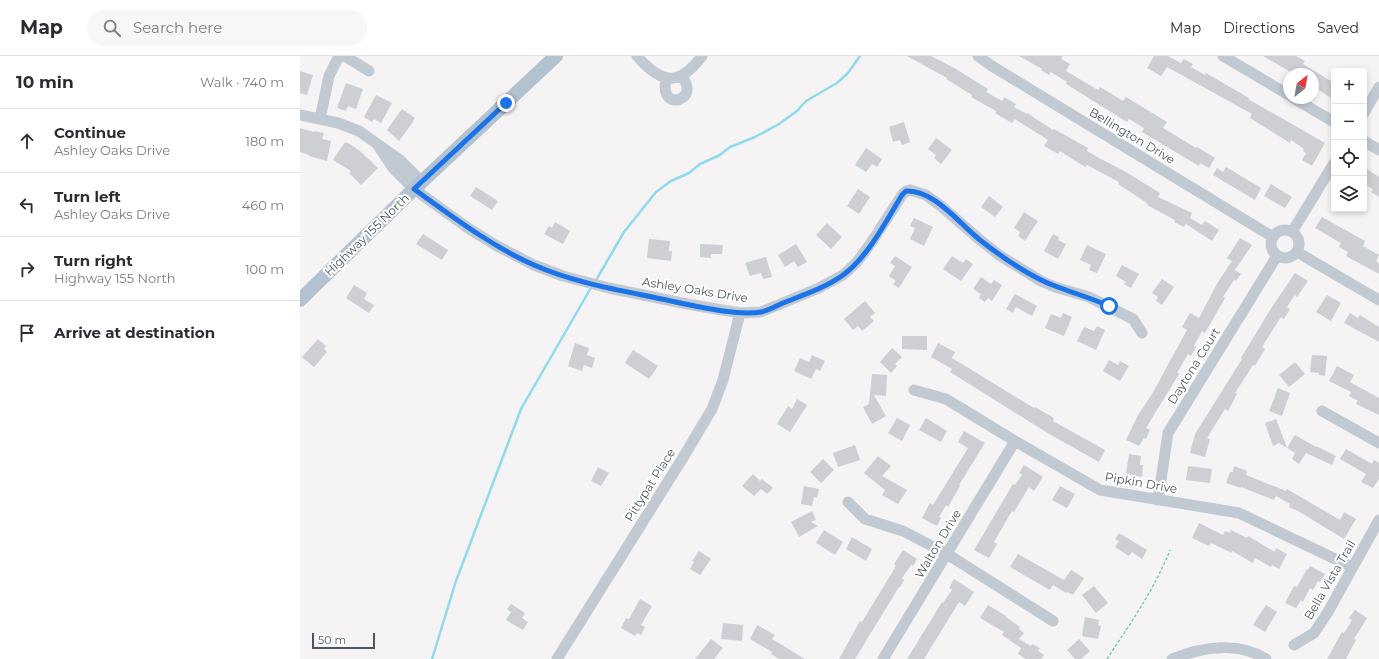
<!DOCTYPE html>
<meta charset="utf-8">
<style>
:root{--surface:#fff;--page:#f7f7f7;--text:#2b2b33;--muted:#7c7c81;--line:#e1e1e2}
body{margin:0;font-family:Montserrat,sans-serif;background:var(--page);color:var(--text)}
.controls{position:absolute;right:12px;top:12px;display:grid;overflow:hidden;border-radius:4px;box-shadow:0 2px 6px #0003}
.controls button{width:36px;height:36px;display:grid;place-items:center;padding:0;border:0;border-bottom:1px solid var(--line);background:var(--surface);color:var(--text);font:20px sans-serif}
.compass{position:absolute;left:983px;top:12px;width:36px;height:36px;border-radius:50%;background:var(--surface);box-shadow:0 2px 6px #0003;rotate:31deg}
.scale{position:absolute;left:12px;bottom:10px;width:63px;box-sizing:border-box;padding-left:4px;border:2px solid #4a5661;border-top:0;font-size:11px;line-height:14px;white-space:nowrap;color:#4a5661;-webkit-text-stroke:3px #fff;paint-order:stroke}
.stop{position:absolute;width:12px;height:12px;margin:-9px;border:3px solid #1a73e8;border-radius:50%;background:#fff}
.stop.end{background:#1a73e8;border-color:#fff;box-shadow:0 1px 4px #0008}
.list{margin:0;padding:0;list-style:none}
h2{display:flex;justify-content:space-between;align-items:center;height:52px;margin:0;padding:0 16px;font-size:17px}
h2 small{font-size:13px;font-weight:400;color:var(--muted)}
.list li{display:grid;grid-template-columns:26px 1fr auto;gap:12px;align-items:center;box-sizing:border-box;height:64px;padding:0 16px;border-top:1px solid var(--line)}
.list b{display:block;font-size:15px;white-space:nowrap}
.list p{margin:0;font-size:13px;white-space:nowrap;color:var(--muted)}
.list em{font-size:13px;font-style:normal;color:var(--muted)}
.icon{flex:none;width:22px;height:22px;fill:none;stroke:currentColor;stroke-width:2;stroke-linecap:round;stroke-linejoin:round}
.map{position:relative;flex:none;width:1079px;height:603px;overflow:hidden}
header{display:flex;align-items:center;gap:24px;box-sizing:border-box;height:56px;padding:0 20px;background:var(--surface);border-bottom:1px solid var(--line)}
header strong{font-size:19px}
nav{display:flex;gap:22px;margin-inline-start:auto;font-size:14px}
.search{width:280px;height:36px;background:var(--page);display:flex;align-items:center;gap:10px;box-sizing:border-box;padding:0 14px;border-radius:22px;color:var(--muted);font-size:15px}
main{display:flex}
aside{flex:1;background:var(--surface)}
.map>svg:first-child{display:block}
.lines{fill:none;stroke-linecap:round;stroke-linejoin:round}
.stream{stroke:#90daee;stroke-width:2.5}
.building{fill:#cdcfd5}
.path{stroke:#7ad0a6;stroke-width:1.5;stroke-dasharray:3 2;stroke-linecap:butt}
.minor{stroke:#c1cad2;stroke-width:11}
.major{stroke:#b3c2d1;stroke-width:14}
.route{stroke:#1a73e8;stroke-width:5}
.labels{text-anchor:middle;stroke-width:4;stroke-linejoin:round;paint-order:stroke}
.street-label{font-size:12px;fill:#4a5661;stroke:#fff}
</style>
<header>
<strong>Map</strong>
<div class="search"><svg class="icon" aria-label="search" viewBox="0 0 24 24"><circle cx="10" cy="10" r="6"/><path d="M15 15l6 6"/></svg>Search here</div>
<nav><a>Map</a><a>Directions</a><a>Saved</a></nav>
</header>
<main>
<aside>
<h2>10 min<small>Walk · 740 m</small></h2>
<ul class="list">
<li><svg class="icon" aria-label="ahead" viewBox="0 0 24 24"><path d="M12 20V5M6 11l6-6 6 6"/></svg><div><b>Continue</b><p>Ashley Oaks Drive</p></div><em>180 m</em></li>
<li><svg class="icon" aria-label="left" viewBox="0 0 24 24"><path d="M17 20v-9H6M10 6l-5 5 5 5"/></svg><div><b>Turn left</b><p>Ashley Oaks Drive</p></div><em>460 m</em></li>
<li><svg class="icon" aria-label="right" viewBox="0 0 24 24"><path d="M7 20v-9h11M14 6l5 5-5 5"/></svg><div><b>Turn right</b><p>Highway 155 North</p></div><em>100 m</em></li>
<li><svg class="icon" aria-label="arrive" viewBox="0 0 24 24"><path d="M6 21V4h12l-3 4 3 4H6"/></svg><div><b>Arrive at destination</b></div></li>
</ul>
</aside>
<div class="map">
<svg width="1079" height="603" viewBox="0 0 1079 603">
<rect width="100%" height="100%" fill="#f5f3f3"/>
<g class="lines">
<path class="stream" d="M295,226L324,176L356,136L371,125L389,117L400,108L420,99L430,91L455,81L479,68L497,55L506,45L537,27L548,17L560,0
M132,603L156,525L221,353L292,230"/>
</g>
<path class="building" d="M607,0H631L656,13L688,33L686,36L702,45L704,41L716,48L714,51L727,58V57L753,74L754,73L779,87L788,92L787,95L799,102L826,116L860,137L858,141L892,157L890,162L902,169L905,165L919,174L912,185L886,168L884,171L874,166L875,164L847,149L848,148L844,145L818,128L819,126L787,109L785,111L760,95L758,98L744,90L748,84L715,63L712,67L695,57L696,55L671,41L672,39L646,23L647,22Z
M719,0H763L761,3L770,8L766,15L798,34L800,31L823,45L826,41L867,66L863,72L896,92L897,91L915,102L909,112L900,107L899,110L842,76L844,72L829,63L827,66L766,28L767,26L751,16L749,19L741,14L742,13Z
M854,0H868L881,7L884,3L893,8L891,11L905,19L906,17L949,42L948,43L1025,87L1012,110L1002,104L1006,97L1003,95L1004,93L991,84L990,87L950,62L952,58L867,11L861,20L847,12Z
M963,0H996L1005,5L1003,8L1034,27V44L1013,30V18H994Z
M0,15L13,19L7,39L0,37Z
M46,27L63,33L56,53L48,50L46,55L37,52Z
M76,39L92,47L81,67L74,63L72,66L64,61Z
M102,53L115,62L112,66H113L99,85L87,74Z
M604,66L610,86L602,89L600,84L593,86L589,71Z
M0,72L14,76L15,75L24,77L22,83L31,85L27,105L9,100V99L0,96Z
M636,82L652,94L641,108L634,102L636,99L628,93Z
M45,86L50,88L60,95L78,112L61,129L49,117L51,115L33,104Z
M566,92L582,103L577,111L572,108L566,116L555,109Z
M926,111L961,132L955,144L913,119L917,112L923,116Z
M1064,111L1079,121V141L1071,136L1073,133L1064,128Z
M971,128L992,141L985,152L964,140Z
M176,131L198,145L192,154L170,140Z
M558,133L570,141L559,158L547,150Z
M689,140L703,151L695,161L681,151Z
M724,156L738,165L725,185L718,180L720,176L714,172Z
M1022,161L1065,185L1063,190L1079,199L1076,205L1079,207V218L1046,200L1048,196L1039,191L1041,187L1015,172Z
M614,162L633,171L624,190L610,183L615,172L610,170Z
M255,166L270,175L263,188L244,178L249,170L252,172Z
M527,167L542,181L531,193L516,179Z
M123,178L148,194L142,204L116,188Z
M753,178L759,181L758,184L766,188L758,203L744,195Z
M940,182L952,189L935,214L941,218L936,225L934,224L923,241L925,242L905,277L902,275L894,290L896,291L891,300L888,298L877,317L879,318L846,372L850,374L846,383L844,382L839,390L826,384L838,359L852,338L887,274L882,271L890,257L899,262L918,226L932,205L927,202Z
M349,183L370,185L369,195H372L371,205L347,202Z
M400,188L423,189L422,198H411V202L400,201Z
M496,188L507,206L498,211L494,205L485,211L478,199Z
M787,189L806,198L797,217L789,214L791,209L780,204Z
M595,200L612,211L599,232L593,228L596,225L589,220L595,210L590,207Z
M652,200L663,207L666,203L673,208L661,225L643,213Z
M466,201L472,221L463,223L461,217L450,220L445,207Z
M822,209L839,218L831,232L824,228L826,226L816,220Z
M995,217L1008,225L997,241L995,239L987,251L990,253L984,263L981,261L962,291L965,293L955,310L953,309L935,337L937,338L928,355L925,353L907,382L910,383L905,401L890,397L895,378L942,303L941,302L970,254Z
M681,221L691,228L694,224L702,229L692,245L688,242L685,246L679,242L681,238L673,233Z
M862,223L874,231L862,249L856,245L858,241L852,237Z
M54,229L67,237L64,243L74,249L69,257L46,242Z
M715,238L737,250L732,260L716,251L713,257L706,253Z
M1027,239L1041,247L1031,265L1016,256Z
M565,245L575,257L570,261L574,265L562,275L558,270L553,274L544,263Z
M763,257L772,261L764,280L745,272L751,258L761,262Z
M1050,257L1058,262L1060,259L1079,271V286L1044,267Z
M797,270L805,274L796,294L777,285L784,271L794,275Z
M602,280H627V294L602,293Z
M18,283L26,290L24,293L27,296L14,311L2,301Z
M275,287L289,292L287,299L295,302L292,312L284,309L282,315L268,310Z
M638,287L655,296L652,302L734,352L735,351L754,362L753,365L805,394L799,406L751,379L650,316L652,313L631,301Z
M592,292L602,301L595,308L597,310L591,317L580,306Z
M333,294L358,310L349,323L325,307Z
M512,299L525,305L520,315L516,313L511,323L494,315L500,302L509,306Z
M1012,299L1027,300L1025,320L1019,319V317L1010,316Z
M809,304L818,309L820,305L829,310L820,325L803,315Z
M995,306L1005,318L989,331L979,319Z
M1037,310L1054,319L1050,326L1079,342V359L1056,348L1058,345L1049,340L1051,336L1029,325Z
M572,318L587,319L586,340L574,339L586,360L572,368L563,351L569,348Z
M978,332L990,337L982,360L969,355Z
M497,343L507,349L490,376L477,368L488,350L492,353Z
M597,362L610,369L602,385L588,377Z
M626,362L647,375L641,386L619,374Z
M976,363L987,392L995,379L1016,391V390L1036,400L1032,409L1006,397L999,408L992,403L995,397L979,387L973,390L965,367Z
M664,375L685,387L659,429L660,430L648,451L646,449L639,461L641,462L637,470L622,462L630,447L633,449L668,392L658,386Z
M555,389L560,404L538,411L533,397Z
M1046,393L1072,408L1074,404L1079,407V423L1073,432L1061,426L1066,418L1040,403Z
M829,398L841,400L840,409H843L842,421L826,418Z
M578,400L591,410L582,420L607,434L598,448L582,439L585,434L564,417Z
M523,403L534,414L521,427L510,416Z
M724,409L743,421L734,435L729,431L714,456L712,455L694,486L697,488L689,502L674,494L713,428L715,429L722,419L719,417Z
M888,410L912,413L910,427L886,424Z
M934,410L947,415L946,419L986,435L987,433L1040,464L1044,456L1056,463L1044,483L998,455L989,451L990,448L976,440L974,444L941,431V432L926,427L930,416H933Z
M298,411L309,417L301,430L291,425Z
M453,418L460,425L462,423L473,432L467,438L461,433L454,440L442,430Z
M504,430L519,433L517,442L514,441L512,450L501,448Z
M760,430L775,438L767,452L752,444Z
M512,455L516,464L511,466L518,470L499,481L491,466Z
M899,467L923,479L925,475L930,477L931,474L947,482L948,480L975,496L976,492L987,498L979,513L972,509L971,511L955,502L953,507L932,495V497L911,487L909,490L892,482Z
M524,474L543,486L535,499L516,487Z
M819,477L847,494L842,503L832,496L829,500L815,491L819,485L815,483Z
M552,481L572,493L566,505L546,493Z
M603,494L617,503L613,510L611,509L602,522L604,524L600,531H599L555,603H539L560,565L562,566L596,510L594,508Z
M399,495L411,503L400,519L390,513L394,506L392,505Z
M718,498L764,524L771,514L784,522L773,539L767,536L766,537L753,529L750,534L710,511Z
M1010,510L1025,518L1020,526L1018,525L1013,534L1010,532L1003,546L1001,544L996,552L985,547L994,530L997,531L1007,513L1008,514Z
M654,523L674,536L665,550L659,546L624,603H607L642,546L643,547L652,534L649,532Z
M794,530L808,547L796,557L782,539Z
M340,543L352,550L341,569L345,571L341,579L337,577L335,580L321,572L326,562L329,563Z
M211,548L225,557L222,562L228,566L223,574L206,564L211,556L207,553Z
M688,549L706,560V561L720,571L719,573L724,577L719,583L731,590L732,588L740,592L738,595L744,599L741,603H726L718,598L721,592L702,579L704,576L680,562Z
M966,549L977,556L965,576L953,569Z
M1055,554L1067,562L1054,583L1056,584L1046,603H1027L1042,576L1044,577L1052,564L1049,562Z
M785,561L799,564L798,569L801,570L798,583L782,580Z
M423,567L443,569L442,585L421,583Z
M457,569L475,579L472,583L505,603H479L471,598L472,596L450,583Z
M411,583L423,592L414,603H395Z
M779,583L790,595L781,603H775L767,594Z"/>
<g class="lines">
<path class="path" d="M807,603C830,568 854,534 870,494"/>
<path class="minor" d="M45,0L69,15
M337,0C361,28 379,31 402,0
M678,0L692,10L973,181
M923,0L989,39
M366,23C360,51 386,47 387,34C388,29 384,23 382,19
M993,42L1034,66
M1064,57L1079,31
M0,59L38,67L59,75L100,104L122,126
M20,63L29,20L39,0
M1064,85L1079,94
M77,88L93,112L114,133L168,172L197,190L234,209L263,220L309,232L387,248L440,257L461,256L519,232L543,219L557,206L571,187L602,139L606,135L610,134L626,139L641,150L679,183L699,199L741,225L755,231L789,241L833,263L842,277
M971 188a14 14 0 1 1 28 0a14 14 0 1 1-28 0Z
M992,176L1034,107
M997,196L1079,244
M614,334L646,343L715,385L800,434L939,457L1052,511
M1022,355L1079,387
M858,444L868,377L977,200
M548,446L565,463L603,475L647,498L753,565
M994,589L1014,577L1028,556L1079,464
M257,603L384,400L412,353L423,324L440,257
M583,603L715,385
M872,603C902,591 938,585 966,603"/>
<path class="major" d="M0,244L114,133L256,0"/>
</g>
<g class="lines">
<path class="route" d="M206,47L114,133C153,161 191,190 234,209C277,228 325,235 371,245C396,250 436,260 461,256C468,255 476,250 483,247C503,239 525,232 543,219C568,201 586,165 602,139L606,135C633,133 660,168 680,184C703,202 728,220 755,230C773,237 791,242 809,250"/>
</g>
<g class="labels">
<g class="street-label">
<text transform="translate(832 80) rotate(31)" y="4">Bellington Drive</text>
<text transform="translate(67 179) rotate(-44)" y="4">Highway 155 North</text>
<text transform="translate(395 234) rotate(9)" y="4">Ashley Oaks Drive</text>
<text transform="translate(894 310) rotate(-58)" y="4">Daytona Court</text>
<text transform="translate(841 427) rotate(10)" y="4">Pipkin Drive</text>
<text transform="translate(350 429) rotate(-58)" y="4">Pittypat Place</text>
<text transform="translate(638 488) rotate(-59)" y="4">Walton Drive</text>
<text transform="translate(1030 524) rotate(-60)" y="4">Bella Vista Trail</text>
</g>
</g>
</svg>
<div class="controls">
<button>+</button>
<button>−</button>
<button><svg class="icon" aria-label="locate" viewBox="0 0 24 24"><circle cx="12" cy="12" r="6"/><path d="M12 2v4M12 18v4M2 12h4M18 12h4"/></svg></button>
<button><svg class="icon" aria-label="layers" viewBox="0 0 24 24"><path d="M12 4l9 5-9 5-9-5zM3 14l9 5 9-5"/></svg></button>
</div>
<svg class="compass" viewBox="-18 -18 36 36"><path d="M0-13l5 13h-10z" fill="#e53935"/><path d="M0 13l5-13h-10z" fill="#7c7c81"/></svg>
<div class="scale">50 m</div>
<div class="stop" style="left:809px;top:250px"></div>
<div class="stop end" style="left:206px;top:47px"></div>
</div>
</main>
